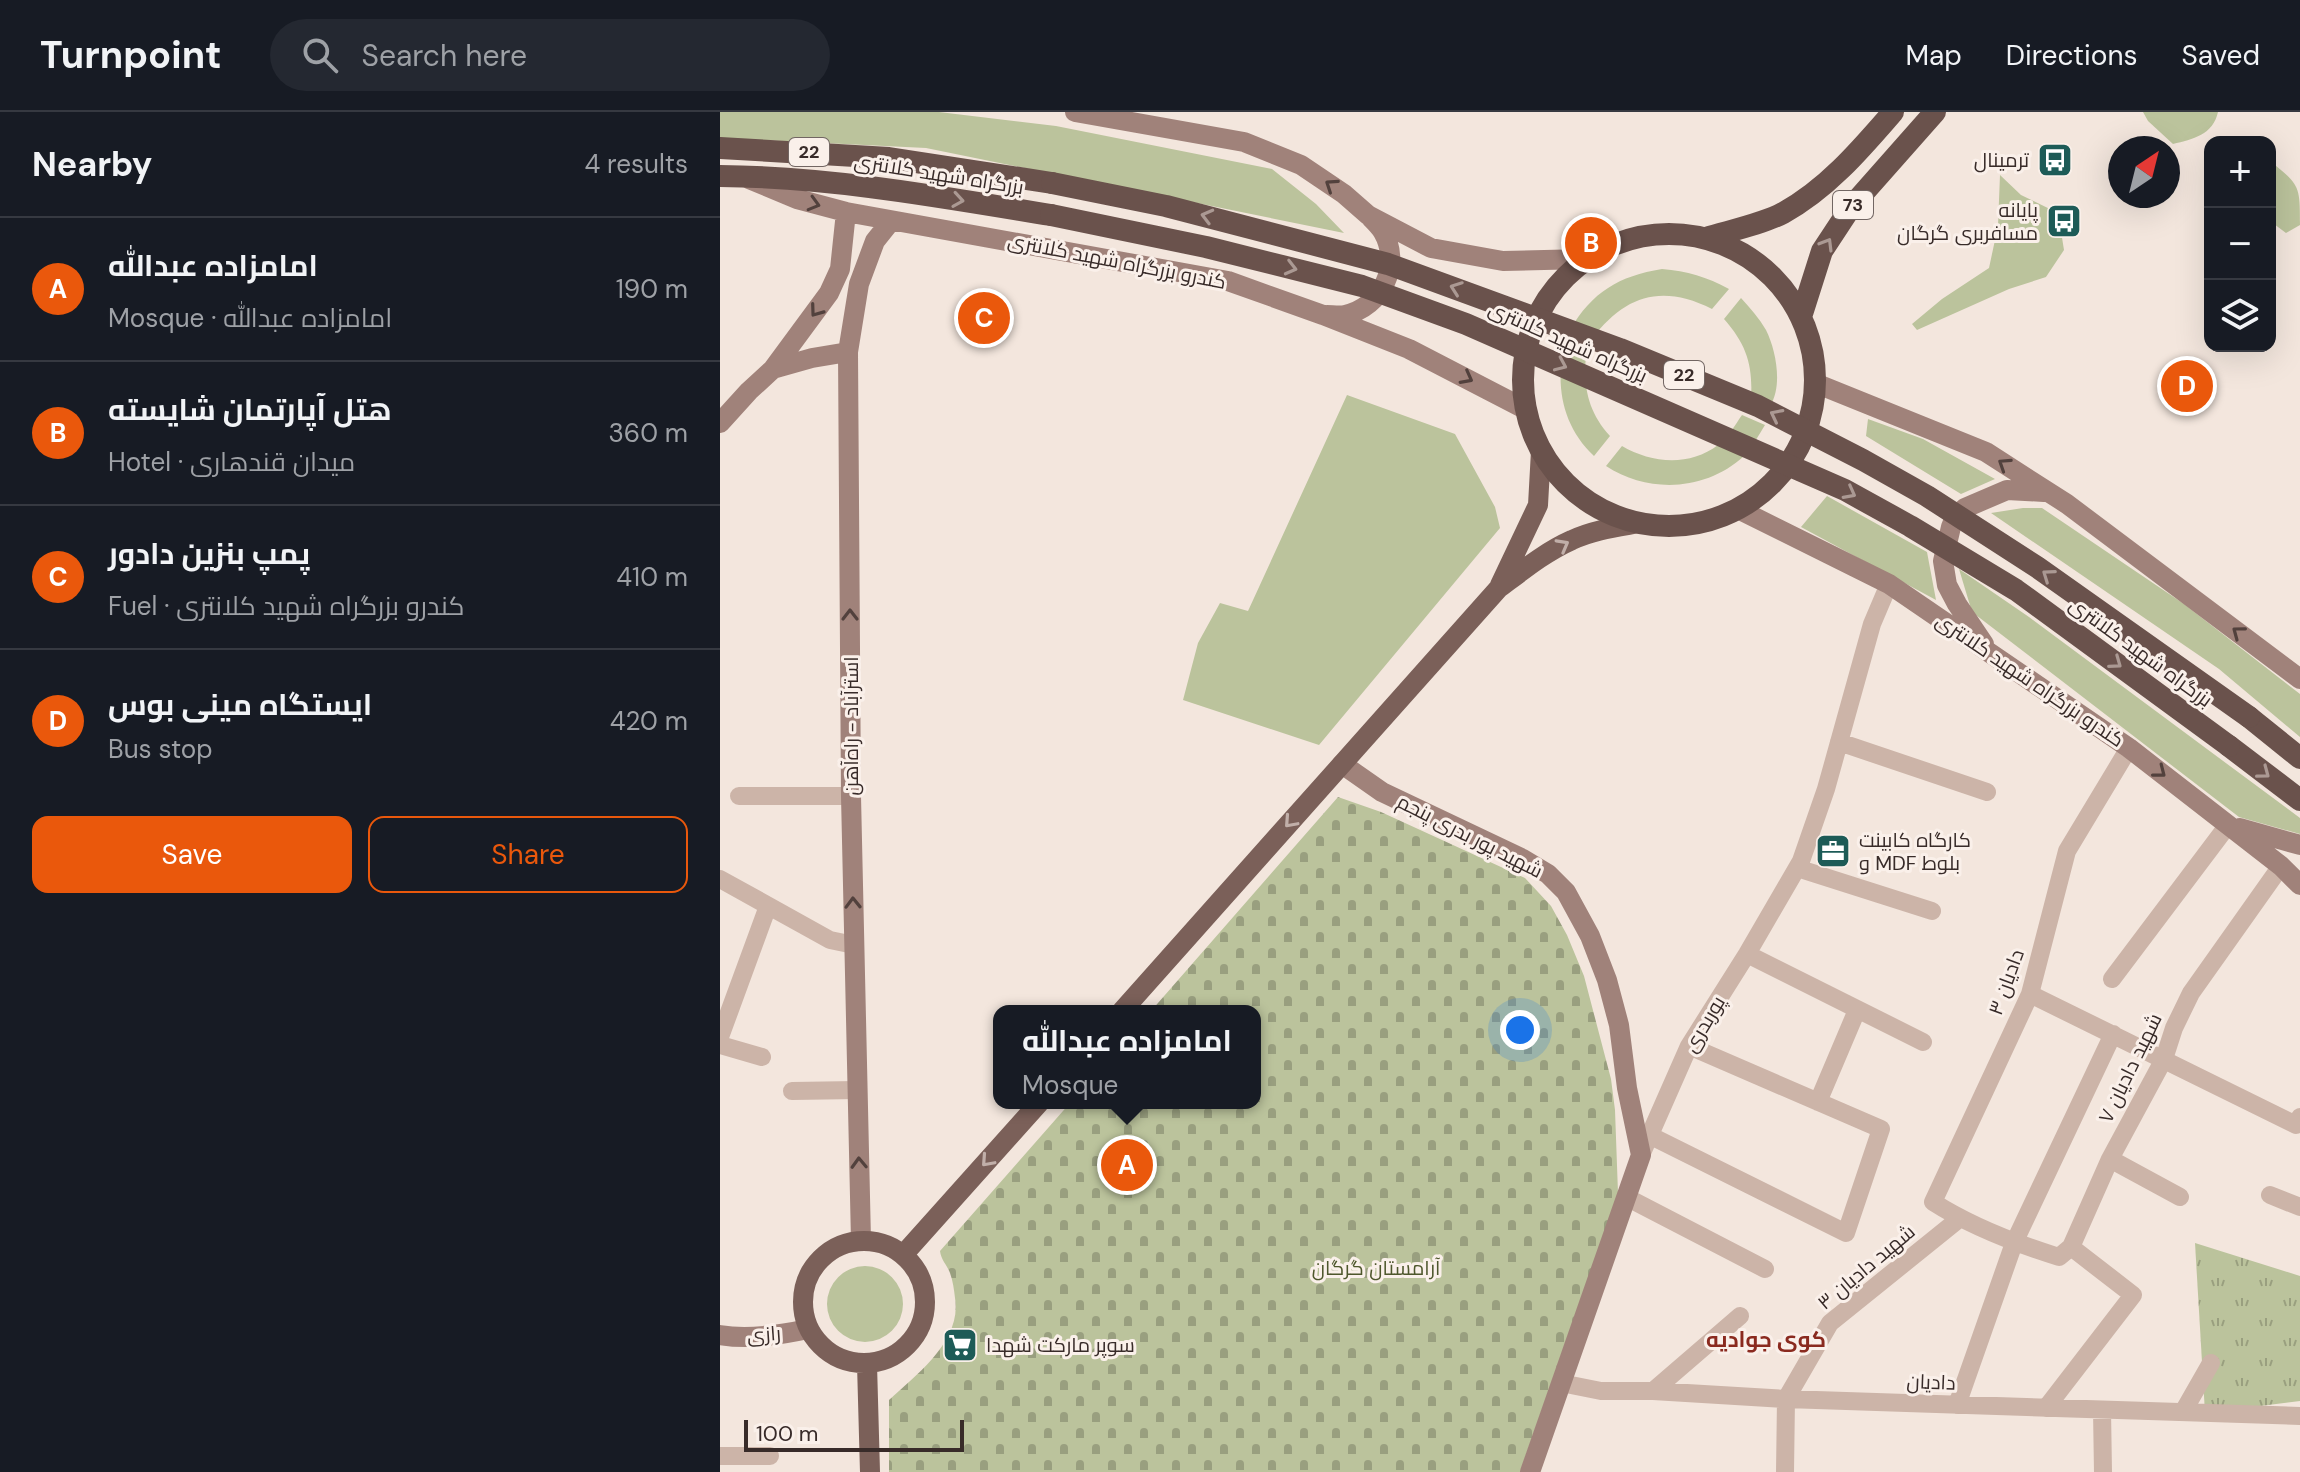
<!DOCTYPE html>
<meta charset="utf-8">
<style>
:root{--surface:#171b24;--page:#242831;--text:#f1f3f6;--muted:#9ea1a6;--line:#363941;--accent:#ea580c}
body{margin:0;font-family:"DM Sans",Cairo,sans-serif;background:var(--page);color:var(--text)}
.controls{position:absolute;right:24px;top:24px;display:grid;overflow:hidden;border-radius:16px;box-shadow:0 8px 32px #0002}
.controls button{width:72px;height:72px;display:grid;place-items:center;padding:0;border:0;border-bottom:2px solid var(--line);background:var(--surface);color:var(--text);font:40px sans-serif}
.compass{position:absolute;left:1388px;top:24px;width:72px;height:72px;border-radius:50%;background:var(--surface);box-shadow:0 8px 32px #0002;rotate:35deg}
.scale{position:absolute;left:24px;bottom:20px;width:220px;box-sizing:border-box;padding-left:8px;border:4px solid #382b29;border-top:0;font-size:22px;line-height:28px;white-space:nowrap;color:#382b29;-webkit-text-stroke:6px #faf0ea;paint-order:stroke}
.you{position:absolute;left:800px;top:918px;width:28px;height:28px;margin:-20px;border:6px solid #fff;border-radius:50%;background:#1a73e8;box-shadow:0 0 0 12px #1a73e833}
.badge{display:grid;place-items:center;width:52px;height:52px;border-radius:50%;background:var(--accent);color:#fff;font-size:26px;font-weight:700}
.pin{position:absolute;translate:-50% -50%;border:4px solid #fff;box-shadow:0 2px 8px #0006}
.popup{position:absolute;left:273px;top:893px;width:268px;height:104px;box-sizing:border-box;display:grid;place-content:center;border-radius:16px;background:var(--surface);filter:drop-shadow(0 2px 6px #0005);font-size:26px;white-space:nowrap;color:var(--muted)}
.popup b{font-size:30px;color:var(--text)}
.popup::after{content:'';position:absolute;left:50%;top:100%;margin-left:-16px;border:16px solid transparent;border-top-color:var(--surface)}
.list{margin:0;padding:0;list-style:none}
h2{display:flex;justify-content:space-between;align-items:center;height:104px;margin:0;padding:0 32px;font-size:34px}
h2 small{font-size:26px;font-weight:400;color:var(--muted)}
.list li{display:grid;grid-template-columns:52px 1fr auto;gap:24px;align-items:center;box-sizing:border-box;height:144px;padding:0 32px;border-top:2px solid var(--line)}
.list b{display:block;font-size:30px;white-space:nowrap}
.list p{margin:0;font-size:26px;white-space:nowrap;color:var(--muted)}
.list em{font-size:26px;font-style:normal;color:var(--muted)}
.actions{display:flex;gap:16px;padding:24px 32px}
.actions a{flex:1;padding:18px 0;border:2px solid var(--accent);border-radius:16px;text-align:center;font-size:28px;color:var(--accent)}
.actions .main{background:var(--accent);color:#fff}
.icon{flex:none;width:44px;height:44px;fill:none;stroke:currentColor;stroke-width:2;stroke-linecap:round;stroke-linejoin:round}
.map{position:relative;flex:none;width:1580px;height:1360px;overflow:hidden}
header{display:flex;align-items:center;gap:48px;box-sizing:border-box;height:112px;padding:0 40px;background:var(--surface);border-bottom:2px solid var(--line)}
header strong{font-size:38px}
nav{display:flex;gap:44px;margin-inline-start:auto;font-size:28px}
.search{width:560px;height:72px;background:var(--page);display:flex;align-items:center;gap:20px;box-sizing:border-box;padding:0 28px;border-radius:44px;color:var(--muted);font-size:30px}
main{display:flex}
aside{flex:1;background:var(--surface)}
.map>svg:first-child{display:block}
.green{fill:#bbc39c}
.cemetery{fill:url(#cemetery-stones)}
.park{fill:url(#park-tufts)}
.lines{fill:none;stroke-linecap:round;stroke-linejoin:round}
.minor{stroke:#ccb4a8;stroke-width:18}
.secondary{stroke:#a0827a;stroke-width:20}
.primary{stroke:#7b6059;stroke-width:20}
.trunk{stroke:#6a524c;stroke-width:22}
.trunk-bridge{stroke:#6a524c;stroke-width:22}
.oneway{stroke:#52413d}
.oneway2{stroke:#ab9993}
.oneway3{stroke:#c1afa9}
.labels{text-anchor:middle;stroke-width:6;stroke-linejoin:round;paint-order:stroke}
.shield{fill:#faf0ea;stroke:#726663;stroke-width:2}
.shield-label{font-size:18px;font-weight:bold;fill:#382b29}
.poi-label{font-size:20px;fill:#382b29;stroke:#faf0ea;text-anchor:end}
.street-label{font-size:20px;fill:#382b29;stroke:#faf0ea}
.park-label{font-size:20px;fill:#4e572c;stroke:#faf0ea}
.neighbourhood-label{font-size:22px;font-weight:bold;fill:#8a2a1f;stroke:#faf0ea}
</style>
<header>
<strong>Turnpoint</strong>
<div class="search"><svg class="icon" aria-label="search" viewBox="0 0 24 24"><circle cx="10" cy="10" r="6"/><path d="M15 15l6 6"/></svg>Search here</div>
<nav><a>Map</a><a>Directions</a><a>Saved</a></nav>
</header>
<main>
<aside>
<h2>Nearby<small>4 results</small></h2>
<ul class="list">
<li><span class="badge">A</span><div><b>امامزاده عبدالله</b><p>Mosque · امامزاده عبدالله</p></div><em>190 m</em></li>
<li><span class="badge">B</span><div><b>هتل آپارتمان شایسته</b><p>Hotel · میدان قندهاری</p></div><em>360 m</em></li>
<li><span class="badge">C</span><div><b>پمپ بنزین دادور</b><p>Fuel · کندرو بزرگراه شهید کلانتری</p></div><em>410 m</em></li>
<li><span class="badge">D</span><div><b>ایستگاه مینی بوس</b><p>Bus stop</p></div><em>420 m</em></li>
</ul>
<div class="actions"><a class="main">Save</a><a>Share</a></div>
</aside>
<div class="map">
<svg width="1580" height="1360" viewBox="0 0 1580 1360">
<defs>
<pattern id="cemetery-stones" width="16" height="16" patternUnits="userSpaceOnUse" patternTransform="scale(2)"><rect width="16" height="16" fill="#bbc39c"/><path d="M2 7V4a2 2 0 0 1 4 0v3zM10 15v-3a2 2 0 0 1 4 0v3z" fill="#999f7f"/></pattern>
<pattern id="park-tufts" width="24" height="20" patternUnits="userSpaceOnUse" patternTransform="scale(2)"><rect width="24" height="20" fill="#bbc39c"/><path d="M3 7l-1-3M5 7V3M7 7l1-3M15 17l-1-3M17 17v-4M19 17l1-3" fill="none" stroke="#999f7f"/></pattern>
</defs>
<rect width="100%" height="100%" fill="#f3e6dd"/>
<path class="green" d="M0,0H219L336,14L552,57L596,92L624,121L206,36L0,26Z
M1423,0H1498C1493,23 1473,27 1453,32L1428,9Z
M1550,49C1580,73 1580,74 1580,113L1566,121L1550,109Z
M1280,63L1301,83L1338,101L1344,138L1326,165L1289,177L1197,218L1192,212L1222,187L1269,156L1278,114Z
M942,157C967,159 987,165 1009,177L992,197C942,172 905,183 872,227L850,218C872,180 899,164 942,157Z
M1021,186C1030,196 1039,206 1046,218C1056,238 1063,274 1050,294L1031,287C1033,254 1027,233 1004,207Z
M844,234L866,243C863,275 868,300 890,324L874,344C843,315 835,275 844,234Z
M627,283L735,322L775,395L780,416L599,633L463,588L478,531L500,491L528,499Z
M1022,303L1045,313C1039,323 1032,335 1024,344C986,379 929,382 886,354L902,334C931,351 969,355 998,333C1008,326 1015,313 1022,303Z
M1148,307L1203,327L1275,367L1241,382L1146,324Z
M1107,384L1207,440L1216,488L1081,415Z
M1303,396H1322L1464,492L1580,582V625L1499,557L1271,401Z
M1239,457L1309,505L1580,706V722L1519,705L1252,500Z
M107 1192a38 38 0 1 1 76 0a38 38 0 1 1-76 0Z"/>
<path class="cemetery" d="M618,685L661,700L805,766L831,794L847,823L864,864L891,967L895,998L898,1081L800,1360H169V1288C197,1262 242,1229 235,1186C234,1178 233,1169 230,1161C227,1153 221,1148 220,1139L350,991H535V899H431Z"/>
<path class="park" d="M1475,1131L1580,1164V1289L1485,1301Z"/>
<g class="lines">
<path class="minor" d="M1119,630L1267,680
M1409,636L1347,739L1310,882L1213,1090C1252,1115 1294,1131 1339,1145L1351,1135L1390,1047L1444,947L1454,916L1471,881L1561,754
M19,684H131
M1077,756L1212,799
M0,767L110,828L134,833
M1027,842L1203,930
M1392,867L1508,713
M1310,882L1576,1013L1580,1005
M0,925L48,794
M0,933L42,945
M72,979L137,978
M1098,990L1137,898
M929,1023L1126,1121L1161,1017L969,934
M921,1043L969,934L1027,842L1081,749L1106,677L1152,512L1169,472
M1390,1047L1460,1085
M1550,1083L1580,1095
M906,1085L1045,1157
M841,1271L881,1279H933L1066,1287L1580,1304
M933,1279L1020,1204
M1237,1293L1294,1131L1393,922
M1326,1296L1413,1183L1351,1135
M1382,1298L1383,1360
M1463,1300L1491,1251
M0,1344H50
M1065,1360L1066,1287L1110,1211L1239,1107"/>
<path class="secondary" d="M355,0L524,30L581,53L624,82L648,103L711,136L783,149L865,147
M29,67L77,87L126,100L508,169L603,203L689,237L803,296
M607,203C612,203 620,204 625,203C662,195 682,153 663,120C660,115 655,110 651,106
M53,257L92,246L128,240
M1095,271L1266,340L1347,392L1580,567
M0,311L29,279L53,257L109,181L120,157L126,100
M1018,397L1169,472L1409,636L1561,754L1580,773
M1264,532L1237,492L1227,473L1223,449L1231,415L1235,405L1245,396L1287,378L1324,380
M622,652L662,680L803,747L828,762L846,780L870,824L887,868L899,913L907,976L921,1043L810,1360
M1520,716L1580,733
M141,1129L131,684L128,240L139,172L155,129L171,109
M0,1223C29,1228 60,1223 88,1217"/>
<path class="primary" d="M780,473L818,393L821,339
M402,899L778,477C802,459 825,440 852,428C873,418 897,415 919,411
M83 1190a61 61 0 1 1 122 0a61 61 0 1 1-122 0Z
M183,1143L319,991
M147,1252L150,1360"/>
<path class="trunk" d="M0,36L169,46L332,71
M0,64C112,65 221,85 331,103
M803 268a146 146 0 1 1 292 0a146 146 0 1 1-292 0Z
M986,126C1009,119 1043,112 1063,101C1107,77 1141,37 1173,0
M1081,205L1102,139L1131,95L1215,0
M1529,605L1580,646
M1509,634L1580,688"/>
<path class="trunk-bridge" d="M332,71L446,94L668,152L900,237L1038,294L1143,348L1207,384L1317,455L1529,605
M331,103L486,135L642,174L746,212L1125,378L1190,414L1296,478L1509,634"/>
</g>
<defs><path id="oneway-chevron" d="M-2-3.5L2.5 0L-2 3.5" fill="none" stroke-width="1.6" stroke-linecap="round" stroke-linejoin="round" transform="scale(2)"/></defs>
<g class="oneway">
<use href="#oneway-chevron" transform="translate(611 73) rotate(-146)"/>
<use href="#oneway-chevron" transform="translate(94 92) rotate(16)"/>
<use href="#oneway-chevron" transform="translate(96 199) rotate(126)"/>
<use href="#oneway-chevron" transform="translate(747 266) rotate(28)"/>
<use href="#oneway-chevron" transform="translate(1284 352) rotate(-147)"/>
<use href="#oneway-chevron" transform="translate(130 503) rotate(-90)"/>
<use href="#oneway-chevron" transform="translate(1518 520) rotate(-143)"/>
<use href="#oneway-chevron" transform="translate(1440 660) rotate(38)"/>
<use href="#oneway-chevron" transform="translate(133 791) rotate(-91)"/>
<use href="#oneway-chevron" transform="translate(139 1051) rotate(-92)"/>
</g>
<g class="oneway2">
<use href="#oneway-chevron" transform="translate(238 88) rotate(9)"/>
<use href="#oneway-chevron" transform="translate(487 104) rotate(-165)"/>
<use href="#oneway-chevron" transform="translate(1107 132) rotate(-59)"/>
<use href="#oneway-chevron" transform="translate(571 156) rotate(14)"/>
<use href="#oneway-chevron" transform="translate(736 176) rotate(-160)"/>
<use href="#oneway-chevron" transform="translate(841 253) rotate(24)"/>
<use href="#oneway-chevron" transform="translate(1056 303) rotate(-153)"/>
<use href="#oneway-chevron" transform="translate(1130 381) rotate(28)"/>
<use href="#oneway-chevron" transform="translate(1328 463) rotate(-145)"/>
<use href="#oneway-chevron" transform="translate(1396 551) rotate(36)"/>
<use href="#oneway-chevron" transform="translate(1544 661) rotate(37)"/>
</g>
<g class="oneway3">
<use href="#oneway-chevron" transform="translate(843 433) rotate(-29)"/>
<use href="#oneway-chevron" transform="translate(570 710) rotate(132)"/>
<use href="#oneway-chevron" transform="translate(267 1049) rotate(132)"/>
</g>
<defs>
<g id="bus-square" transform="scale(1.8)"><rect x="-9" y="-9" width="18" height="18" rx="4" fill="#1d5b57" stroke="#faf0ea"/><path d="M-5-6H5V4H4V6H2V4H-2V6H-4V4H-5ZM-3.5-4V0h7V-4ZM-3.5 1.2v1.5H-2V1.2ZM2 1.2v1.5H3.5V1.2Z" fill="#fff"/></g>
<g id="office-square" transform="scale(1.8)"><rect x="-9" y="-9" width="18" height="18" rx="4" fill="#1d5b57" stroke="#faf0ea"/><path d="M-6-3h4V-5.5h4V-3h4V5H-6ZM-1-4.5V-3h2v-1.5ZM-6 0V1H6V0Z" fill="#fff"/></g>
<g id="supermarket-square" transform="scale(1.8)"><rect x="-9" y="-9" width="18" height="18" rx="4" fill="#1d5b57" stroke="#faf0ea"/><path d="M-6-5.5h2.5l.6 2H6L4.5 2H-2.5L-4.4-4H-6ZM-1.5 3.2a1.3 1.3 0 1 0 .1 0ZM3 3.2a1.3 1.3 0 1 0 .1 0Z" fill="#fff"/></g>
</defs>
<g fill-rule="evenodd">
<use href="#bus-square" x="1335" y="48"/>
<use href="#bus-square" x="1344" y="109"/>
<use href="#office-square" x="1113" y="739"/>
<use href="#supermarket-square" x="240" y="1233"/>
</g>
<g class="labels">
<g class="shield">
<rect x="69" y="26" width="40" height="28" rx="6"/>
<rect x="1113" y="79" width="40" height="28" rx="6"/>
<rect x="944" y="249" width="40" height="28" rx="6"/>
</g>
<g class="shield-label">
<text x="89" y="46">22</text>
<text x="1133" y="99">73</text>
<text x="964" y="269">22</text>
</g>
<g class="poi-label">
<text x="1309" y="55">ترمینال</text>
<text x="1318" y="105">پایانه<tspan x="1318" dy="23">مسافربری گرگان</tspan></text>
<text x="1139" y="735" text-anchor="start">کارگاه کابینت<tspan x="1139" dy="23">و MDF بلوط</tspan></text>
<text x="266" y="1240" text-anchor="start">سوپر مارکت شهدا</text>
</g>
<g class="street-label">
<text transform="translate(219 62) rotate(9)" y="7">بزرگراه شهید کلانتری</text>
<text transform="translate(397 149) rotate(11)" y="7">کندرو بزرگراه شهید کلانتری</text>
<text transform="translate(848 230) rotate(24)" y="7">بزرگراه شهید کلانتری</text>
<text transform="translate(1421 540) rotate(36)" y="7">بزرگراه شهید کلانتری</text>
<text transform="translate(1310 568) rotate(34)" y="7">کندرو بزرگراه شهید کلانتری</text>
<text transform="translate(131 614) rotate(-90)" y="7">استرآباد - راه‌آهن</text>
<text transform="translate(750 724) rotate(27)" y="7">شهید پور بدری پنجم</text>
<text transform="translate(1286 870) rotate(-70)" y="7">دادیان ۳</text>
<text transform="translate(984 912) rotate(-59)" y="7">پوربدری</text>
<text transform="translate(1410 956) rotate(-64)" y="7">شهید دادیان ۷</text>
<text transform="translate(1146 1155) rotate(-40)" y="7">۳ شهید دادیان</text>
<text transform="translate(44 1222) rotate(-4)" y="7">رازی</text>
<text transform="translate(1211 1270) rotate(2)" y="7">دادیان</text>
</g>
<g class="park-label">
<text x="656" y="1163">آرامستان گرگان</text>
</g>
<g class="neighbourhood-label">
<text x="1046" y="1235">کوی جوادیه</text>
</g>
</g>
</svg>
<div class="controls">
<button>+</button>
<button>−</button>
<button><svg class="icon" aria-label="layers" viewBox="0 0 24 24"><path d="M12 4l9 5-9 5-9-5zM3 14l9 5 9-5"/></svg></button>
</div>
<svg class="compass" viewBox="-18 -18 36 36"><path d="M0-13l5 13h-10z" fill="#e53935"/><path d="M0 13l5-13h-10z" fill="#9ea1a6"/></svg>
<div class="scale">100 m</div>
<div class="you"></div>
<div class="pin badge" style="left:407px;top:1053px">A</div>
<div class="popup"><b>امامزاده عبدالله</b>Mosque</div>
<div class="pin badge" style="left:871px;top:131px">B</div>
<div class="pin badge" style="left:264px;top:206px">C</div>
<div class="pin badge" style="left:1467px;top:274px">D</div>
</div>
</main>
